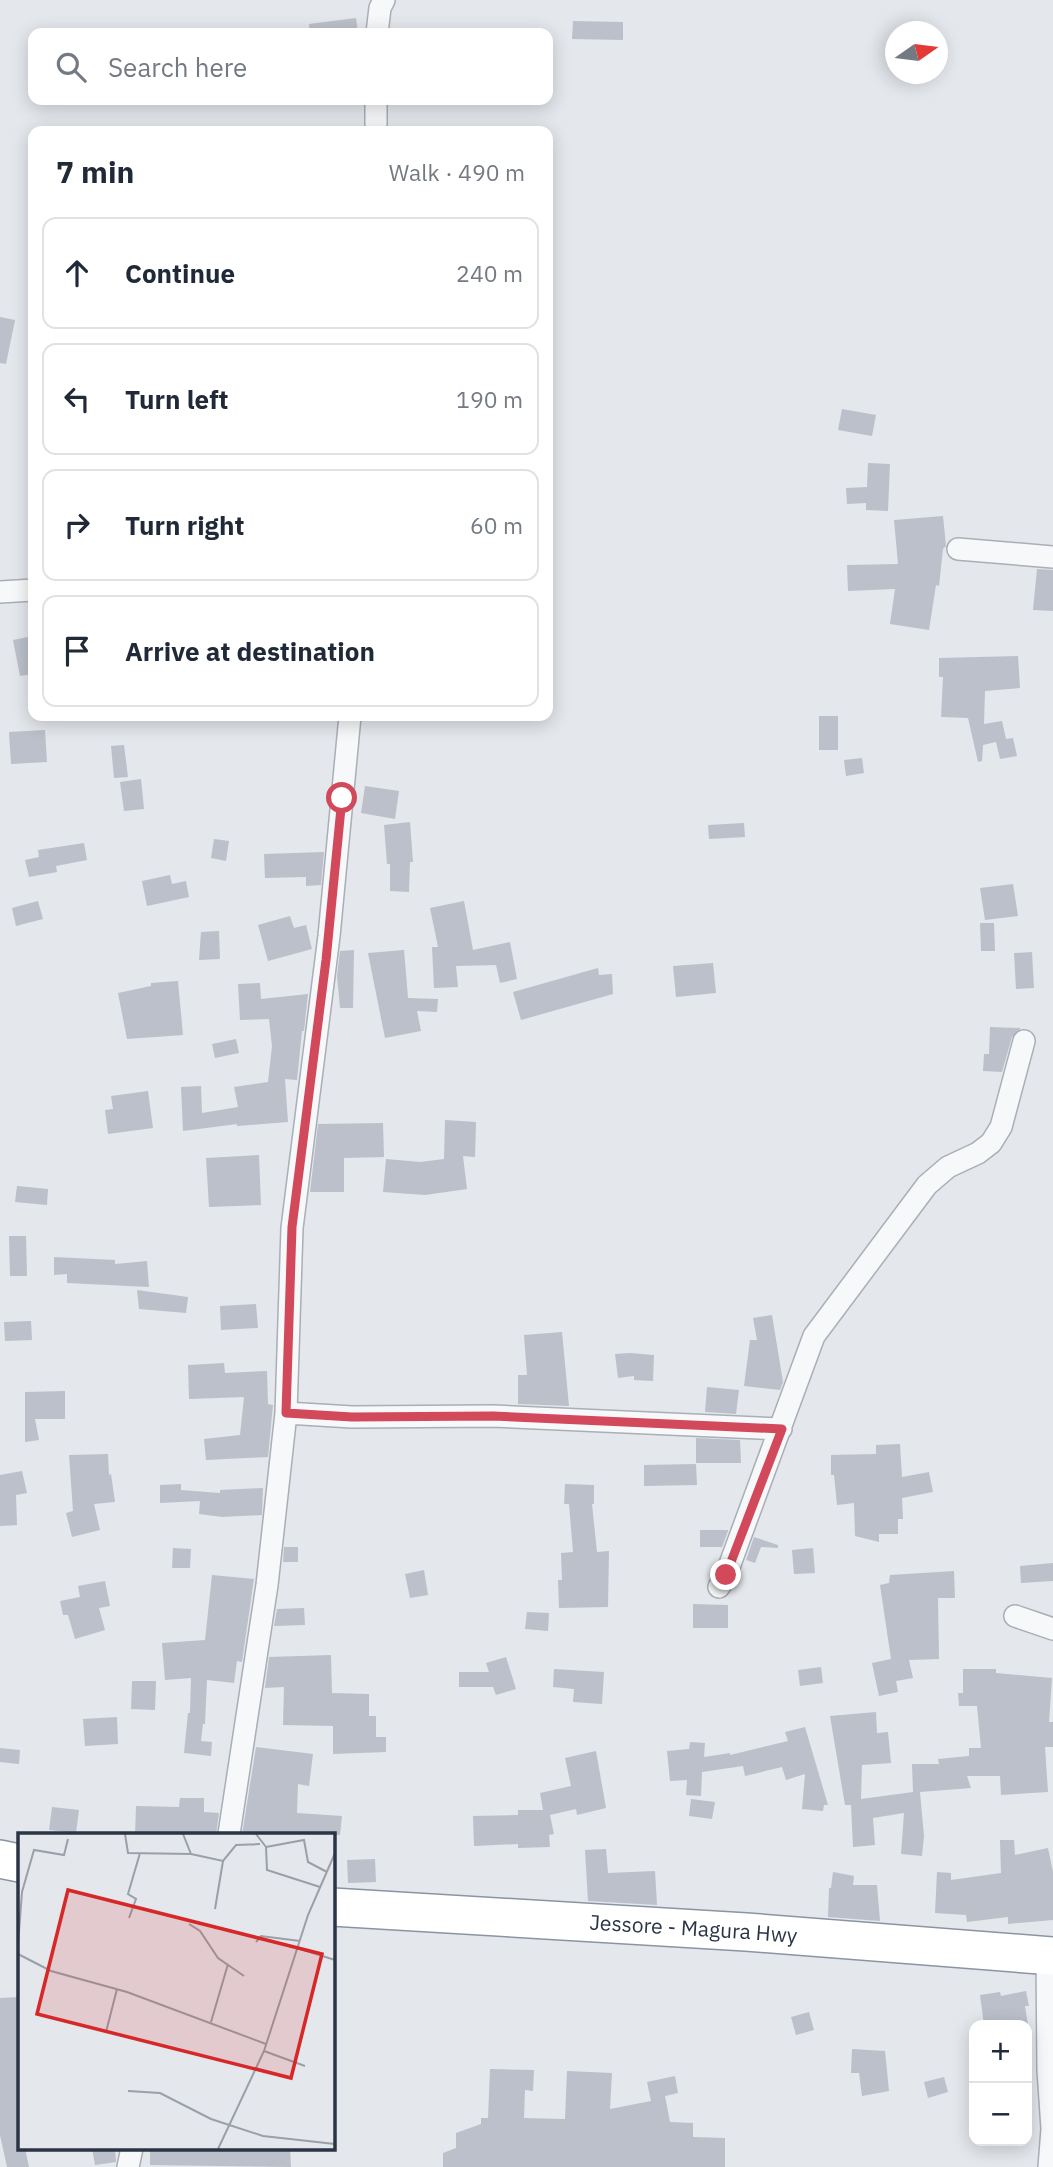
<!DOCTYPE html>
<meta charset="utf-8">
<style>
:root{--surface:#fff;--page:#f2f2f3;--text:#1f2937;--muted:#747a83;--line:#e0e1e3}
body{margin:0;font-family:"IBM Plex Sans",sans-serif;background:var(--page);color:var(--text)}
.controls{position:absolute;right:21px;bottom:21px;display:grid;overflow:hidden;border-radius:14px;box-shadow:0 4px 18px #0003}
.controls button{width:63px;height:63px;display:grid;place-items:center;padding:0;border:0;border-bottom:2px solid var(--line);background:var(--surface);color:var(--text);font:35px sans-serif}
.compass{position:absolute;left:885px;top:21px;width:63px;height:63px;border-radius:50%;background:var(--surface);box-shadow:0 4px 18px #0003;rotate:76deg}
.stop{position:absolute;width:21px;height:21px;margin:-16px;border:5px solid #d1495b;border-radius:50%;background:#fff}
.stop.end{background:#d1495b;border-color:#fff;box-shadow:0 2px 7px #0008}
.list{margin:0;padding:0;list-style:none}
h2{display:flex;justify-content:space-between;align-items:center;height:91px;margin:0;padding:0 28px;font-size:30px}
h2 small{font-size:23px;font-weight:400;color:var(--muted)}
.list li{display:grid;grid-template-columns:46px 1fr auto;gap:21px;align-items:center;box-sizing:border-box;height:112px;margin:0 14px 14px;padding:0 14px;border:2px solid var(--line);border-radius:14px}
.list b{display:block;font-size:26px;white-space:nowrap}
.list em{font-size:23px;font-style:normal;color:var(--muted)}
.icon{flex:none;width:38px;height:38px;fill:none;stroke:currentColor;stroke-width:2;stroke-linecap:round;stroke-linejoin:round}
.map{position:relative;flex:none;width:1053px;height:2167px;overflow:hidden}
.search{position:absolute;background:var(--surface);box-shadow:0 4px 18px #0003;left:28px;top:28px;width:525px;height:77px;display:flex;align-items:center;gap:18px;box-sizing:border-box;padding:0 24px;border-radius:14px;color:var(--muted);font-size:26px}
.panel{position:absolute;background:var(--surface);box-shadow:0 4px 18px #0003;left:28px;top:126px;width:525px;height:595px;border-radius:14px}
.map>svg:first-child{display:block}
.building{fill:#bbc0ca}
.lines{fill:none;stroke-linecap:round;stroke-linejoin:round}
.street-casing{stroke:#a9aeb7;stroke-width:24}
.highway-casing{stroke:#8b94a3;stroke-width:40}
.street{stroke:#f7f8fa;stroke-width:21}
.highway{stroke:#fff;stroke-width:37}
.route{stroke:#d1495b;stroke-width:9}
.labels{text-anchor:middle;stroke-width:5;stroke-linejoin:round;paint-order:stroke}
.street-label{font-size:21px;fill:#2b3445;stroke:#f4f6f9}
.inset-road{fill:none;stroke:#9a9fa9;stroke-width:2}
.view{fill:#d62828;fill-opacity:0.15;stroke:#d62828;stroke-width:3.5}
.inset-edge{fill:none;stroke:#2b3445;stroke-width:3.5}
</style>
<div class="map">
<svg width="1053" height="2167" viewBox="0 0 1053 2167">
<rect width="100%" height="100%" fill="#e4e7ec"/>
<path class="building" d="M356,18L358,33H310L309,24Z
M573,21L623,22V40L572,39Z
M0,317L15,320L6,364L0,363Z
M842,409L876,415L872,436L838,430Z
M868,463L890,464L888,511L866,510V503L847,504L846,488L867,487Z
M943,516L946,546L943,549L939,586L936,585L929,630L890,624L895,589L848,591L847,565L898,564L894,520Z
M1037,569L1053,570V611L1033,610Z
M33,636V674L20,676L13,640Z
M1018,656L1020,688L985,691L984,724L1002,721L1006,739L1013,738L1017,756L1000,759L996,742L983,745L982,761L978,762L968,718L941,717L943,677H939V658Z
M819,716H838V750H819Z
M45,730L47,762L11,764L9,732Z
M124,745L128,777L114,778L111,746Z
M862,758L864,773L846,776L844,760Z
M141,779L144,809L124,811L120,782Z
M365,786L399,791L395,819L361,813Z
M410,822L413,862H410L409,892L390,891V864H387L384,825Z
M744,823L745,837L709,839L708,825Z
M214,839L229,841L226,861L211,858Z
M84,843L87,860L56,866L57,872L29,877L25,860L39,857L38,850Z
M324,852L321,885L306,886V877L265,878L264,854Z
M170,875L172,884L186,881L189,897L147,906L142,881Z
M1013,884L1018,916L985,920L980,888Z
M38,901L43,919L16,926L12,908Z
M464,901L473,950L510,942L517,979L500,983L496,965L456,966L458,987L434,988L432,947H438L430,908Z
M290,916L294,928L306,925L312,949L268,961L258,925Z
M980,923H994L995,951H981Z
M219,931L220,959L199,960L201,932Z
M354,950L353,1008H340L337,976L340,951Z
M404,950L408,998L438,999L437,1012L417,1011L421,1031L385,1038L368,953Z
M1032,952L1034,988L1016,989L1014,953Z
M713,963L716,993L676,997L673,966Z
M598,968L599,975L612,974L613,994L521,1020L513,992Z
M178,981L183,1035L127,1039L118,993L151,986V983Z
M260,983L261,999L308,994L304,1031H302L297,1080L285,1079L288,1122L237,1126V1124L183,1131L181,1087L201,1086L202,1113L238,1107L234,1087L268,1082L272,1046L269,1019L240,1020L238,984Z
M990,1027L1021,1028L1012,1037L1002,1072L983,1071L984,1054H989Z
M236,1039L239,1053L215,1058L212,1044Z
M148,1091L153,1128L108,1134L105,1110L113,1109L111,1096Z
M445,1120L476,1122L475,1157L463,1156L467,1189L425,1195L383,1192L386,1159L420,1162L444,1159Z
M383,1123L384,1157L344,1158V1192H310L318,1124Z
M259,1155L261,1205L209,1207L206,1158Z
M17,1186L48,1189L47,1205L15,1202Z
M9,1236H26L27,1276H10Z
M54,1257L115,1260V1264L147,1261L149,1287L67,1283V1274L54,1275Z
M137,1290L188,1297L186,1313L139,1309Z
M256,1304L258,1328L221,1330L220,1306Z
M772,1315L783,1382L780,1390L744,1386L750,1340H757L753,1318Z
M31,1321L32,1340L5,1341L4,1322Z
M562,1332L569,1406L518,1404V1375H527L524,1335Z
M630,1353L654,1355L653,1381L634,1380V1376L618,1378L615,1354Z
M224,1363L225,1373L267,1371L268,1404L273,1405L268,1457L206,1460L204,1439L240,1435L244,1397L189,1399L188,1365Z
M707,1387L739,1390L736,1414L705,1412Z
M65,1391V1419H35L39,1440L25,1442V1392Z
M696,1438L740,1440L741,1463H696Z
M900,1444L902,1477L929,1472L933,1492L902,1498L903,1519H898V1534H879V1542L855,1536L854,1503L837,1505L834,1475H831V1455L876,1454V1445Z
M108,1454L109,1475L111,1474L115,1502L94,1504L100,1530L72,1537L66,1513L73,1511L69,1455Z
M696,1464L697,1485L644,1486V1465Z
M22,1471L27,1493L16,1495L17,1525L0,1526V1475Z
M181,1484V1490L220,1493V1490L263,1488L262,1515L222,1517L199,1514L200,1501L160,1503V1485Z
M565,1484L594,1485V1504H592L597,1552L609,1551L608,1607L559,1608L558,1580H562L561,1553L573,1552L569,1504H564Z
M700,1530H728V1531L722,1547H700Z
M754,1537L778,1545V1548L761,1547L755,1563L746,1560Z
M284,1547H298V1562H283Z
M173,1548L191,1549L190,1568H172Z
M813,1548L815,1573L794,1574L792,1550Z
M1053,1563V1581L1021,1583L1020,1566Z
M424,1570L428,1595L410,1598L405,1574Z
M954,1571L955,1598H938L939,1659L909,1660L913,1678L896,1681L898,1692L879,1696L872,1663L891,1659L880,1585L889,1583L890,1575Z
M212,1575L254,1579L242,1662L237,1661L234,1683L207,1680L205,1724H203L201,1741L212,1742L211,1756L184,1753L188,1713H190L191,1678L165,1680L162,1643L205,1640Z
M105,1581L110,1606L99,1608L105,1630L75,1639L68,1615H63L60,1601L80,1597L78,1586Z
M693,1604L728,1605V1628H693Z
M304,1608L305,1625L274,1626L277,1609Z
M527,1612L549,1613L548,1631L525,1629Z
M331,1655L332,1693L369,1694V1716H376V1737H386V1752L333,1754V1726L283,1725L284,1687L265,1688L269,1657Z
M506,1657L516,1689L496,1695L493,1687H459V1672H489L486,1663Z
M821,1667L823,1683L800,1686L798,1670Z
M554,1669L604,1672L602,1704L573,1702L574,1689L553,1687Z
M963,1669H996V1673L1052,1678L1049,1722H1053V1747H1045L1048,1792L1001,1795L1000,1776H967L971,1788L920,1792L924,1836L922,1856L901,1854L904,1813L873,1818L875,1845L853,1847L851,1805H845L830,1716L876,1712L877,1733L888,1732L891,1763L862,1765L861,1799L913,1792L912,1764H939L938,1759L969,1756V1748H981L977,1706H959L958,1693H963Z
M132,1681H156L155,1710L131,1709Z
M117,1717L118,1744L85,1746L83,1719Z
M805,1727L828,1805H824L823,1811L802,1809L805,1774L786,1780L782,1767L745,1776L743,1766L702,1772L701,1796L686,1795L687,1780L670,1781L667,1751L689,1749L690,1742L705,1743L704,1757L730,1753V1755L788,1741L785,1732Z
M256,1747L313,1754L309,1786L298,1784L297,1813L342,1816L340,1835H242Z
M0,1748L20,1750L19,1764L0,1762Z
M596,1751L606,1808L577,1815L576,1809L550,1815L554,1834L549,1835L550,1847L518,1848V1844L474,1846L473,1816L518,1815V1810H543L540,1793L571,1786L565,1758Z
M180,1798H204V1812L219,1813L216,1835H135L136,1806L179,1807Z
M691,1799L715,1802L712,1819L689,1816Z
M52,1807L79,1810L76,1833L49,1830Z
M1000,1840H1014L1015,1855L1048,1848L1053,1872V1920L1008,1924V1917L967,1922L966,1915L935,1913L937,1872L951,1873V1880L1001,1873Z
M606,1849L608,1873L655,1871L657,1905L588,1901L585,1850Z
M375,1859L376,1882L348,1883L347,1860Z
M833,1872L854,1876L853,1885H877L880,1921L828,1917L829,1888H831Z
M1026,1991L1029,2006H1025L1028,2025H984L980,1995L1000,1992L1001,1996Z
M19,1997V2148H25L29,2167H7L0,2135V1998Z
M809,2012L814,2030L796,2035L791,2017Z
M852,2049L885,2051L889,2091L862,2096L859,2073H851Z
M490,2069L534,2070L533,2091L525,2090L524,2118L565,2119L567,2071L612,2073L610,2109L651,2101L647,2082L675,2076L678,2093L665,2096L670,2122L693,2123V2137L725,2138V2167H443V2153L456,2148V2133L481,2124V2118H488Z
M944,2077L948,2092L928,2098L924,2082Z
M92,2148H115L116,2162L95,2165Z
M150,2148H290L291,2167L150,2165Z"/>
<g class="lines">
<g class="street-casing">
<path id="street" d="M377,33L380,8L384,0
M376,131V100
M958,549L1053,557
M0,592L33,590
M286,1413L352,1417L493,1416L781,1429
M719,1587L726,1575L814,1336L927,1185L948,1167L978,1153L991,1143L1001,1127L1024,1041
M1015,1616L1053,1629
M229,1834L267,1585L286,1413L292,1228L329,936L350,716
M1047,1956L1048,2070L1052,2129L1049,2167
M128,2167L132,2148"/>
</g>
<g class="highway-casing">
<g id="highway">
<path d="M0,1859L19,1863"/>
<path id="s1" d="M332,1907L746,1932L1053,1956"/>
</g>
</g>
<use href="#street" class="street"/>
<use href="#highway" class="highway"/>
</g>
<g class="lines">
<path class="route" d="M342,798L326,960L292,1227L286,1413L352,1417L493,1416L782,1429L726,1575"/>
</g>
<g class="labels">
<g class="street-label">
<text dy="7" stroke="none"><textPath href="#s1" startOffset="362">Jessore - Magura Hwy</textPath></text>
</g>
</g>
<g transform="translate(18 1833)">
<rect width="317" height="317" fill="#e4e7ec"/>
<path class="inset-road" d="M107,1L110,20L173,21L205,28L218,12L242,11M165,1L173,21M238,1L248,14L249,37L302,54M248,14L286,7L290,29L309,39M197,76L205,28M111,85L118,66L110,61L122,20M171,91L182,98L200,125L226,143M238,109L243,103L282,108M0,112L4,59L16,17L46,22L50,6M279,115L317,127M0,121L33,138L109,159L248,211M193,189L210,131M88,199L99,156M246,218L287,233M110,258L142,260L193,286L245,303L317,311M200,316L246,218L290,82L317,20"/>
<path class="view" d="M50,57L304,121L273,245L19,181Z"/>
<rect width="317" height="317" class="inset-edge"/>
</g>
</svg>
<div class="controls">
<button>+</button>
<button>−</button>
</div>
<svg class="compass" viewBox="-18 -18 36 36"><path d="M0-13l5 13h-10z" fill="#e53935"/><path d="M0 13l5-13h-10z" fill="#747a83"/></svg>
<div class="stop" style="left:342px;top:798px"></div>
<div class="stop end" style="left:726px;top:1575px"></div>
<div class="search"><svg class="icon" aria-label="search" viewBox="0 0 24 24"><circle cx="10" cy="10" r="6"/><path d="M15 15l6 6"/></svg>Search here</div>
<section class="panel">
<h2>7 min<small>Walk · 490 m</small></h2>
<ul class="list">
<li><svg class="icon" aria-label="ahead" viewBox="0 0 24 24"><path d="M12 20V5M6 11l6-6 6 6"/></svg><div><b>Continue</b></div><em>240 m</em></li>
<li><svg class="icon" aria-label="left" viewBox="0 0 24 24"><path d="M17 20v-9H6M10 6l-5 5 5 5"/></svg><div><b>Turn left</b></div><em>190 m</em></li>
<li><svg class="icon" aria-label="right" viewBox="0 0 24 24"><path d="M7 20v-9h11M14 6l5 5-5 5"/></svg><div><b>Turn right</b></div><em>60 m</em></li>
<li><svg class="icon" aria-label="arrive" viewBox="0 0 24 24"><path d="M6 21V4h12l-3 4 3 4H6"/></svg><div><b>Arrive at destination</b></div></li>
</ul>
</section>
</div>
